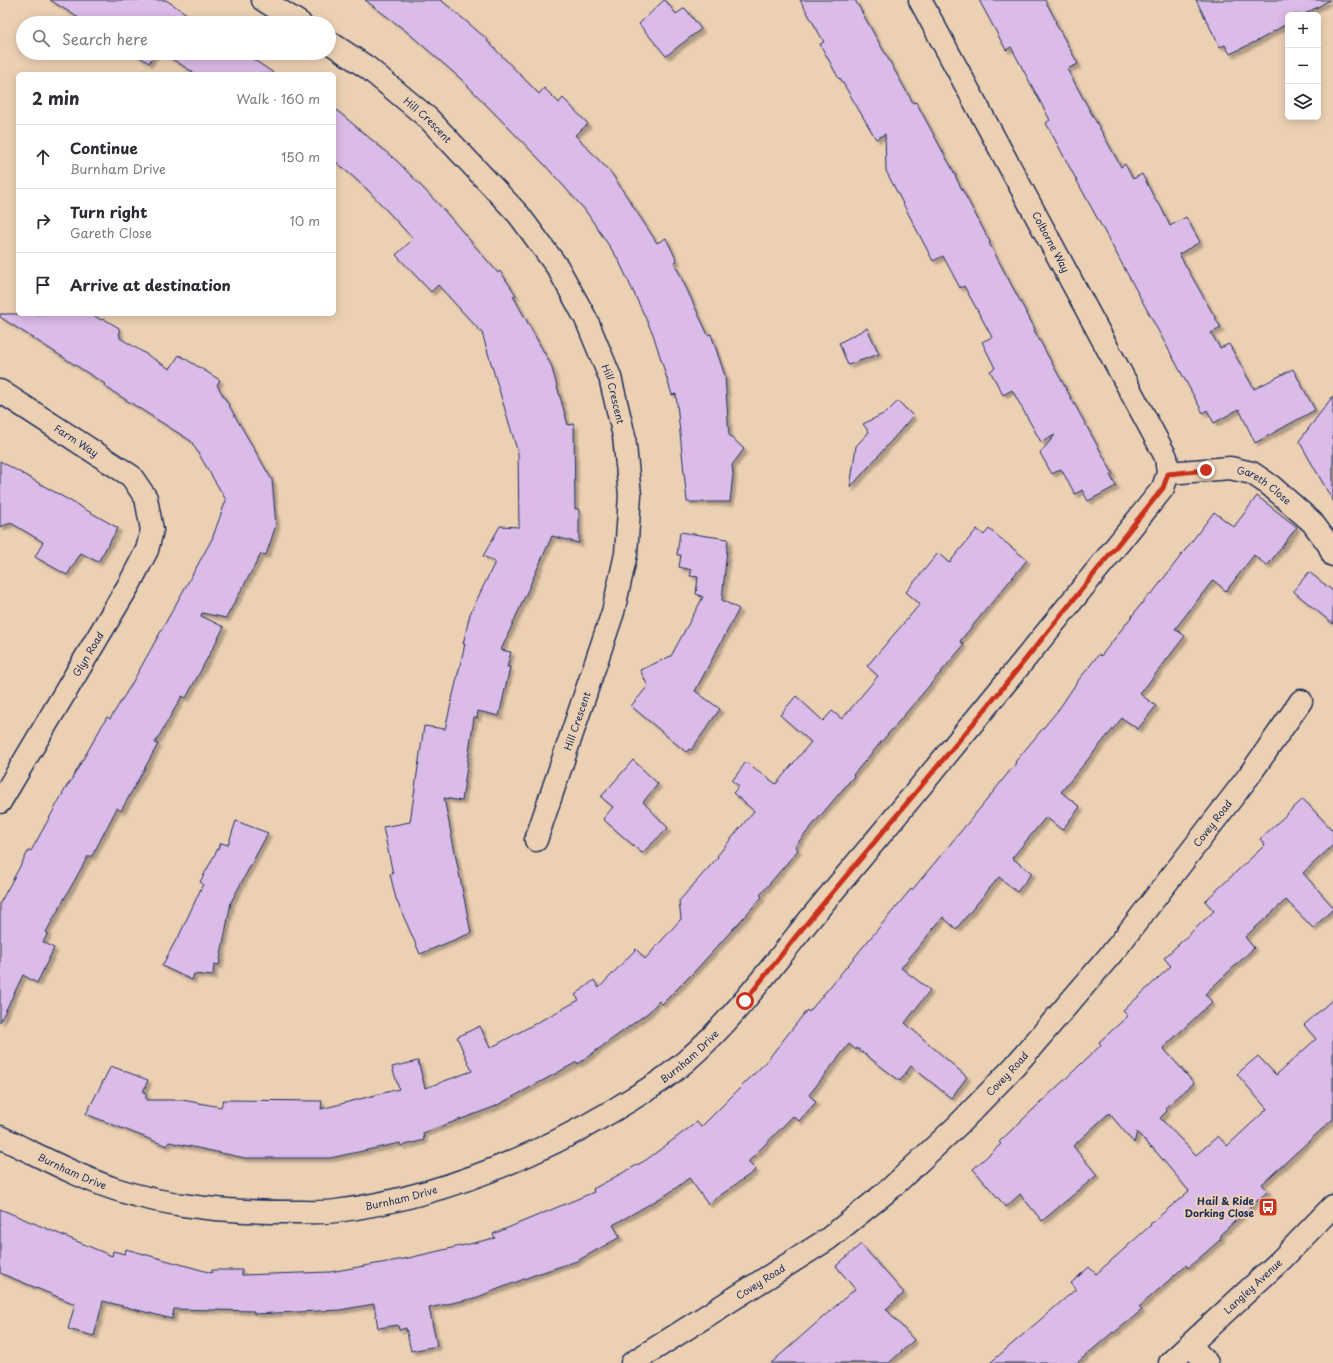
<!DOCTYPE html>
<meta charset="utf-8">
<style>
:root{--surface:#fff;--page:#f7f7f7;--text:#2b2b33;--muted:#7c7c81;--line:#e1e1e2}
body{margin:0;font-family:"Playpen Sans",sans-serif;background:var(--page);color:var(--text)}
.controls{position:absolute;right:12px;top:12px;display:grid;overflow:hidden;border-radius:6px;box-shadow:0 2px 10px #0003}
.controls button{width:36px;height:36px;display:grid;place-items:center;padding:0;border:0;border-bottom:1px solid var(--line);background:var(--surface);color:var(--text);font:20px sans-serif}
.stop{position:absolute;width:12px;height:12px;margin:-9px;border:3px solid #c8321e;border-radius:50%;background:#fff}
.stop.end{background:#c8321e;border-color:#fff;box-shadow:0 1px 4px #0008}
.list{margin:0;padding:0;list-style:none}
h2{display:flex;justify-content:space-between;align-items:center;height:52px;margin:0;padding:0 16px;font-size:17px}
h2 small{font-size:13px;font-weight:400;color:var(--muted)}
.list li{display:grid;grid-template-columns:26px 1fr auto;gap:12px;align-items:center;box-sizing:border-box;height:64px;padding:0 16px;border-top:1px solid var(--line)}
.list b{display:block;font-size:15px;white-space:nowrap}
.list p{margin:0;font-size:13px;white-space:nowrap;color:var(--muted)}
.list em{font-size:13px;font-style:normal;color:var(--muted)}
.icon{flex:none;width:22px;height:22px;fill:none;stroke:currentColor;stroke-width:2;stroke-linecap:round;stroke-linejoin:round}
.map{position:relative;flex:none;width:1333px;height:1363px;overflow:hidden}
.search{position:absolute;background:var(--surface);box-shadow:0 2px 10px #0003;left:16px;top:16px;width:320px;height:44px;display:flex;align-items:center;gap:10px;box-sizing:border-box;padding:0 14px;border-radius:22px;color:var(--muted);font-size:15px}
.panel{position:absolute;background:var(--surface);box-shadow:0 2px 10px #0003;left:16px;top:72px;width:320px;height:244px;border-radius:6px}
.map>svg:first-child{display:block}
.building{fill:#dbbbe7;stroke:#1b2f5e;filter:url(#shadow)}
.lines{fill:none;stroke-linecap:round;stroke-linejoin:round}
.minor-casing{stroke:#1b2f5e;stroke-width:25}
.minor{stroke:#ecd0b3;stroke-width:22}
.route{stroke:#c8321e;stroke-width:5}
.labels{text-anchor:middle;stroke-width:4;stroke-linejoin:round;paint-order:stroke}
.street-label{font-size:10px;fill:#1b2f5e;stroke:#ecd0b3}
.poi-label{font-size:10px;font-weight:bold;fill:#1b2f5e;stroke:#ecd0b3;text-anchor:end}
</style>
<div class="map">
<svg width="1333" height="1363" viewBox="0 0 1333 1363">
<defs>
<filter id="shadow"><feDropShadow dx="3.5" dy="3.5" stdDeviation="1" flood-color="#0004"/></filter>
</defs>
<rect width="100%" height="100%" fill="#ecd0b3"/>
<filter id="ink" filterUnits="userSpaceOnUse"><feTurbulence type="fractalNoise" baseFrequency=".025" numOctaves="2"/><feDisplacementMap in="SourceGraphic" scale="8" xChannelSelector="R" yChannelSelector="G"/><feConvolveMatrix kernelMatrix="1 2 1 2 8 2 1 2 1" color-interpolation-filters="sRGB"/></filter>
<g filter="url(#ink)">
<path class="building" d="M50,0H166L200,23H87Z
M365,0H441L488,40L487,41L539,94L544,88L559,103L563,98L588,124L575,135L612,174L657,243L666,238L677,261L674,262L708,335L711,334L725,376L729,435L744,449L732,465L733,474L730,502H687L676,394L672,395L653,334L618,259L585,210L544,164L461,79L406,31Z
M664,0H665L676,14L685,8L701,29L666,56L639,24Z
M800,0H855L913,103L916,102L956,176H955L990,242L989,243L1035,329L1034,330L1054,367L1113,474L1110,475L1116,486L1088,501L1082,490L1075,494L1061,469L1052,474L1040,453L1055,435L1041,442L1012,390L1003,395L990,371L995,368L982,342L992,337L964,286L960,288L943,256L933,261L886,171L885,134L876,139L840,78L839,79L820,44L824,42Z
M979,0H1045L1056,21L1055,22L1078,64L1067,69L1121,167L1125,164L1133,179L1142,174L1157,203H1159L1170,226L1186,217L1200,242L1179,254L1221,328L1211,333L1220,348L1229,344L1254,389L1293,369L1315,410L1255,443L1239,409L1214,423L1207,410L1203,413L1077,181L1046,123L1050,120L1011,47L1006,50Z
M1196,0H1330L1303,15H1288V23L1261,39L1230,54L1225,45L1220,47Z
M134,53H155L149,63Z
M163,53H244L275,74H196Z
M334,108L398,162L442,208L498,273L500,271L516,295L513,296L551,365L568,425L574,424L575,509H579V543L552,536L501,650L511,652L507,667H510L499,716L478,711L477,718L474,717L462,801L444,798L471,933L420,954L396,899L390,874H393L383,827L410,822L424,726L445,729L465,644H463L470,614L495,562L483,556L500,526L519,527L518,453L482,333L438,285L431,292L396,255L413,239L368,190L334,160Z
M0,314H92L101,320L104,319L119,328L120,338L170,369L179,355L220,380L217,385L272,480L276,525L266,555L261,554L226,618L202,613L201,616L224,627L186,698L182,696L155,743L158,744L121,811L117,808L92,856H88L46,932L48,933L43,942L54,948L37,983L23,975L0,1022V903L29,850L31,851L68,784H69L107,717L110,719L131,685L212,539L226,500L191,441L104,386L105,384L0,317Z
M867,328L879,354L848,365L839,343Z
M1333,396V501L1299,441Z
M898,401L913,416L850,488L856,446L869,432L863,424L887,412Z
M0,461L118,528L98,562L81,553L67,575L35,557L43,542L11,523L0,527Z
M1257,496L1297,527L1267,566L1254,555L1226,591L1213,580L1175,629L1185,636L1140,694L1156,706L1138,729L1122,718L1061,792L1080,807L1062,830L1046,817L1012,858L1032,873L1017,892L999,877L956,929L943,917L901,968L930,990L905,1023L967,1077L951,1098L911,1066L900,1081L857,1048L856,1050L849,1044L809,1095L816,1102L799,1121L793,1116L748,1162L756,1170L708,1204L689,1178L669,1193L613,1225L620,1237L577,1261L537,1274L475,1298L429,1308L437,1346L411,1351L406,1328L399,1330L398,1325L378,1328L374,1304L340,1310L254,1314V1311L174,1309L172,1319L103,1301L94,1336L68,1329L75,1304L0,1273V1209L112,1256L113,1251L125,1254L126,1249L212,1273V1270H242V1275L330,1272L404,1259L495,1238L493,1234L594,1192L593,1189L646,1160L697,1122L701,1127L765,1063L807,1010L809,1012L911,889L912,890L986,801L1016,763L1015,762L1059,709L1077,682L1099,654L1101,656L1149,594L1151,595L1214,512L1234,527Z
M977,529L984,535L989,529L1027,560L960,641L964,645L853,775L854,776L795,846L798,850L760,895L762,897L695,971L662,1004L659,1001L649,1012L578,1064L577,1062L494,1107L423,1133L424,1140L401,1146L400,1143L330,1158H245L169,1142L167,1146L86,1114L111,1066L148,1080L143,1092L146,1093V1100H182L221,1107L223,1100L322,1101L321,1109L399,1089L392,1067L418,1061L425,1088L472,1071L457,1037L480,1026L490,1048L579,1000L575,995L594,980L599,988L636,949L645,959L681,919L679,901L718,857L717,856L754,811L733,793L739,786L732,781L746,762L776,784L811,742L780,715L796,696L823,721L832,711L842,719L878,676L867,666L920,604L906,592L938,553L949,563Z
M680,532L728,539L722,600L739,609L695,691L720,709L691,750L689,749L686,752L631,706L648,686L640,670L671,656L703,597L696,594L698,577L690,576L692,570L679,567L681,555H677Z
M1309,572L1333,591V624L1293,591Z
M633,760L658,784L643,802L668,828L642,853L603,819L613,807L601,797Z
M1303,799L1333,831V845L1303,873L1333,907V909L1313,928L1286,900L1245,937L1254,948L1205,994L1212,1002L1163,1048L1194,1083L1165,1108L1167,1111L1160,1118L1196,1155L1218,1136L1227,1146L1267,1109L1237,1074L1258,1056L1276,1075L1316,1039L1304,1025L1333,999V1119L1262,1184L1268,1191L1221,1234L1222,1235L1220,1237L1221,1239L1188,1268L1186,1265L1139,1307L1142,1310L1114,1333L1113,1332L1077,1363H990L1076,1289L1071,1283L1089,1267L1096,1274L1151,1225L1150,1224L1189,1191L1152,1147L1151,1148L1137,1132L1134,1143L1109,1113L1073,1146L1097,1175L1042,1221L1020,1194L1006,1207L973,1169L1001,1144L999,1142L1101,1045L1099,1042L1128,1016L1123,1011L1171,966L1164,958L1214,911L1205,901L1265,845L1260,839Z
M236,821L268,833L231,902L219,965L214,964L213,976L194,974L192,980L162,966L177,938H178L203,884L200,882L221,843L228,845Z
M861,1244L904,1293L886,1309L914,1340L889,1363H771L855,1289L836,1266Z"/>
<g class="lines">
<g class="minor-casing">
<g id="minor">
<path d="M263,0L300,23"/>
<path id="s1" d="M329,42L368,68L429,119L519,215L558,268L586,319L610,377L624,436L630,495L626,554L613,612L536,840"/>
<path id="s2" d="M0,391L131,476L146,498L152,530L147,550L130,583L0,802"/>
<path id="s3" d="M1168,473L1230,468L1252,473L1271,486L1312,522L1329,545L1333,555"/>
<path id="s4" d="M0,1137C38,1155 76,1176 115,1189C172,1208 232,1212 292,1212C306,1212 322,1213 336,1211C434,1198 529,1160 614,1110C633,1098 653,1087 670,1074C717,1038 754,989 791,943C820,906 851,870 881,834C976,720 1070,604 1163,488L1168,473L1166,457L920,0"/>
<path d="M1190,1345L1207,1363"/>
<path id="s5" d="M632,1363L828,1239L890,1189L958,1125L1014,1067L1118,946L1248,777L1301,701"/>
<path id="s6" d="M1170,1363L1281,1260L1333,1206"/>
</g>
</g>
<use href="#minor" class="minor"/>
</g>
</g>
<g class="lines" filter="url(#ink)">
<path class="route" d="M745,1001L797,935L997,695L1163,488L1168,474L1206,470"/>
</g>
<defs>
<g id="bus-square" transform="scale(1)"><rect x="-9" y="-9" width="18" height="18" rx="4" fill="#c8321e" stroke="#ecd0b3"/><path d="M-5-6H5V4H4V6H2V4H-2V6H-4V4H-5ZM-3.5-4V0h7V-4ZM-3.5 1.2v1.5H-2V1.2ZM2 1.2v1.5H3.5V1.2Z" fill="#fff"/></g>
</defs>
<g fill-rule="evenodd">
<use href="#bus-square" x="1268" y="1207"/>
</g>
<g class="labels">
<g class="street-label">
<text dy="4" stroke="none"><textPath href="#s1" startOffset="126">Hill Crescent</textPath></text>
<text transform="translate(1051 242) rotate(62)" y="4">Colborne Way</text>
<text dy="4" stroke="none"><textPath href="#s1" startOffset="462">Hill Crescent</textPath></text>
<text dy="4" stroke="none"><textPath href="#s2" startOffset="91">Farm Way</textPath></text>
<text dy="4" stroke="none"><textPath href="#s3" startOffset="101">Gareth Close</textPath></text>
<text transform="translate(88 654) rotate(-59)" y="4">Glyn Road</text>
<text transform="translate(577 721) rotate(-71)" y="4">Hill Crescent</text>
<text dy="4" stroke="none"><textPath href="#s5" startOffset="800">Covey Road</textPath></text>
<text dy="4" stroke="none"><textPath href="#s4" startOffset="740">Burnham Drive</textPath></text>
<text dy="4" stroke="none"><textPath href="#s5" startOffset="476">Covey Road</textPath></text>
<text dy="4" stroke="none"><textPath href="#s4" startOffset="80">Burnham Drive</textPath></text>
<text dy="4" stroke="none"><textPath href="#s4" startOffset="416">Burnham Drive</textPath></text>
<text dy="4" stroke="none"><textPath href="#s5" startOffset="152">Covey Road</textPath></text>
<text dy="4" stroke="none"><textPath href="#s6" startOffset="113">Langley Avenue</textPath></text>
</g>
<g class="poi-label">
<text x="1254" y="1205">Hail &amp; Ride<tspan x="1254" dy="12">Dorking Close</tspan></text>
</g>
</g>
</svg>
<div class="controls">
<button>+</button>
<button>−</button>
<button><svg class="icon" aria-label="layers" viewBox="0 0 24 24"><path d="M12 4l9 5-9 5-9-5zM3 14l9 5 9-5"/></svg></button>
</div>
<div class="stop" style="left:745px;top:1001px"></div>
<div class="stop end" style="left:1206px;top:470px"></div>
<div class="search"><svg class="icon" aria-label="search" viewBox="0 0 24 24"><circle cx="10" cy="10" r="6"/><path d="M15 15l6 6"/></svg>Search here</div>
<section class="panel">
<h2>2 min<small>Walk · 160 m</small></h2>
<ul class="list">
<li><svg class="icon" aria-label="ahead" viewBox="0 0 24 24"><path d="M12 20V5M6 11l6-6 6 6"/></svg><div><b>Continue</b><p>Burnham Drive</p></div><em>150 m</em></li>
<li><svg class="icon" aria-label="right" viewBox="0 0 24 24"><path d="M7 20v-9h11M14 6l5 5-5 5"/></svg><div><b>Turn right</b><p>Gareth Close</p></div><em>10 m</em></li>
<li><svg class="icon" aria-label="arrive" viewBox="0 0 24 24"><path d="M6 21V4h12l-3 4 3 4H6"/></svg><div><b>Arrive at destination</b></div></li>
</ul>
</section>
</div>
